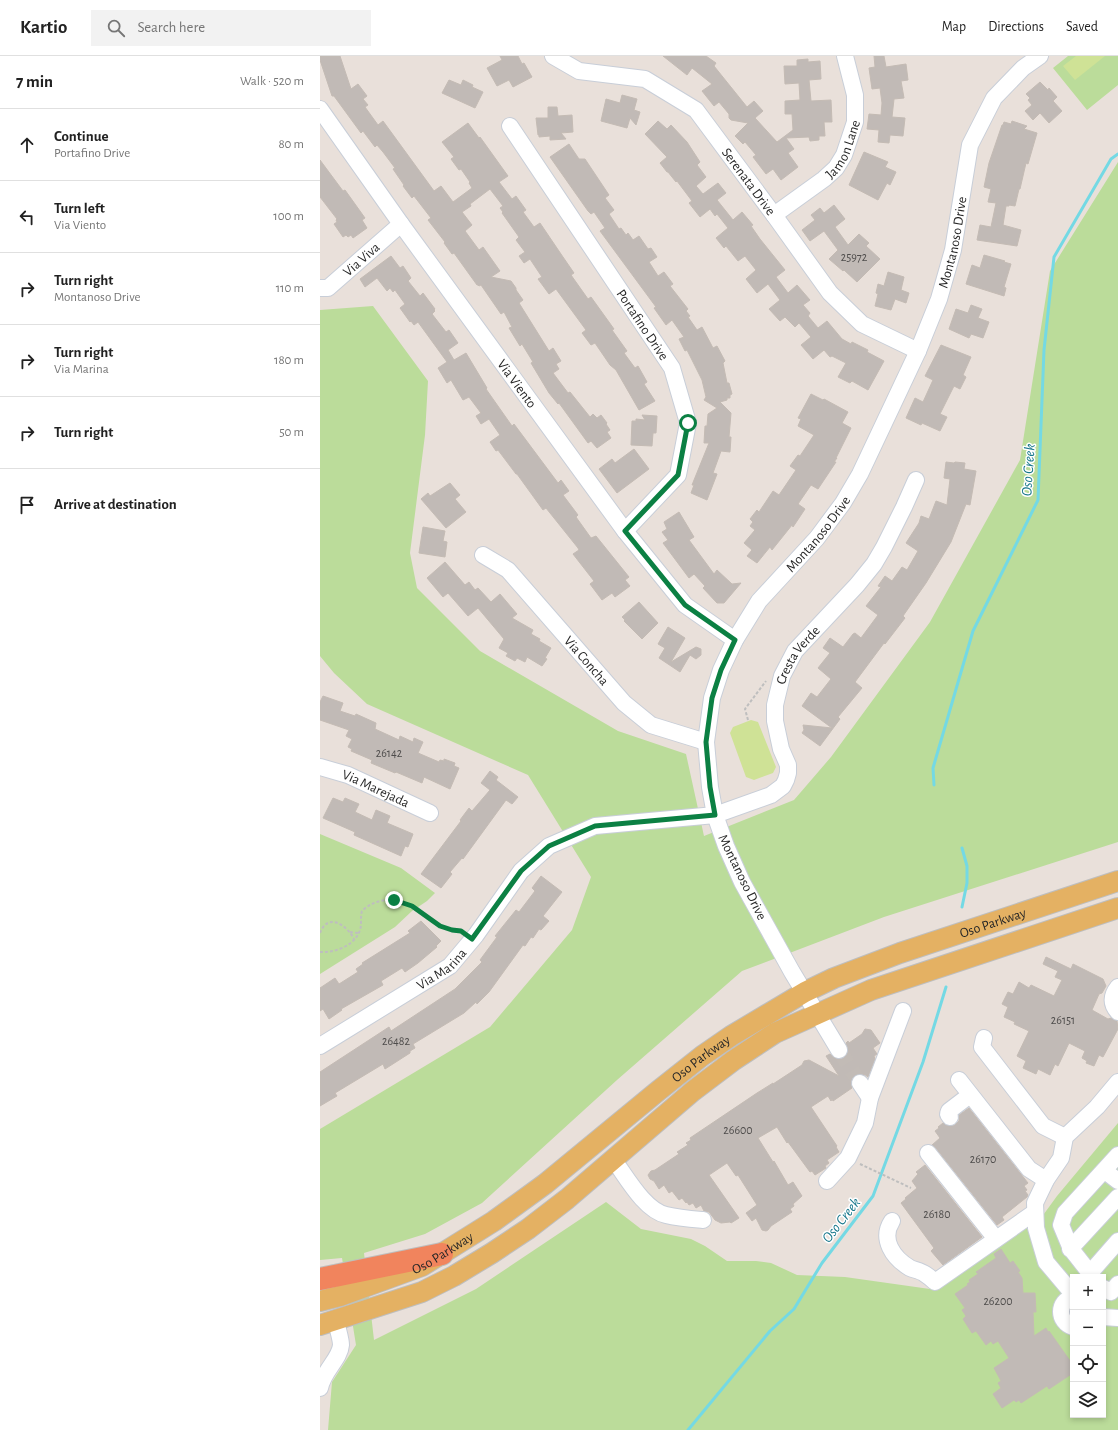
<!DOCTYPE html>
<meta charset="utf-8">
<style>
:root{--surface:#fff;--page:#f2f2f2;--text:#222;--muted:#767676;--line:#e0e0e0}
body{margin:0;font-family:"Alegreya Sans",sans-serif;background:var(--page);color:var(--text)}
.controls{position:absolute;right:12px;bottom:12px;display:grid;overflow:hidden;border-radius:0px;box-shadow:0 2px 6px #0003}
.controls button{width:36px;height:36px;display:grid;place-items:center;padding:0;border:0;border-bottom:1px solid var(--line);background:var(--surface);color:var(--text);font:20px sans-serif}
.stop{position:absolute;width:12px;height:12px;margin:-9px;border:3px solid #0b8043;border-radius:50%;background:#fff}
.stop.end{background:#0b8043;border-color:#fff;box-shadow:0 1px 4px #0008}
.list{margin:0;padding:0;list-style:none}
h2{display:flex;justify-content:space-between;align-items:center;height:52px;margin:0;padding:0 16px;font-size:17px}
h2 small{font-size:13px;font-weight:400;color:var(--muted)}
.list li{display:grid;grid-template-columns:26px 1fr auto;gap:12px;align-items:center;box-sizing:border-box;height:72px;padding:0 16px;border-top:1px solid var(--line)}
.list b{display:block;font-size:15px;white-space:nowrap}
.list p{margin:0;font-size:13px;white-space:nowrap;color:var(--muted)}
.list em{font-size:13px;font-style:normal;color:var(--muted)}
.icon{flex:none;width:22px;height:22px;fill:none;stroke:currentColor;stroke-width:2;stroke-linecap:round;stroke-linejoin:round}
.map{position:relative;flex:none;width:798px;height:1374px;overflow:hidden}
header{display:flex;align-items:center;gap:24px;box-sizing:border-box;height:56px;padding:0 20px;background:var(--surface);border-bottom:1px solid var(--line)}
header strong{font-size:19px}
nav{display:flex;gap:22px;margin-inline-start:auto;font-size:14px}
.search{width:280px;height:36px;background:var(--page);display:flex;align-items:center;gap:10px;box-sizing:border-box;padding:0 14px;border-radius:0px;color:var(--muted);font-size:15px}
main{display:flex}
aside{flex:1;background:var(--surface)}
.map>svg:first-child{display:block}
.green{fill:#bbdc9a;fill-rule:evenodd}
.pitch{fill:#cfe296}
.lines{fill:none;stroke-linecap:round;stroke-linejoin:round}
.stream{stroke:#74d9e4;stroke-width:3}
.building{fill:#c1bab6;stroke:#c4bbb4}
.minor-tunnel{stroke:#c2bbb6;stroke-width:16;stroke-dasharray:16 8;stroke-linecap:butt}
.minor-casing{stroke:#c8ced8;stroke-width:18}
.major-casing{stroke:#bebebe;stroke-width:22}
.highway-casing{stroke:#bebebe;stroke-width:24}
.path{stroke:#bebebe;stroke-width:2;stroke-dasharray:3 2;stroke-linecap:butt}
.minor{stroke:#fff;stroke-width:16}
.major{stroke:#e4b163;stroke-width:20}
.highway{stroke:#f1845d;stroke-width:22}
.route{stroke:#0b8043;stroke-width:5}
.labels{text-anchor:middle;stroke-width:3;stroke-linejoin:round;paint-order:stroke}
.number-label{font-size:12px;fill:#4e4c4b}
.street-label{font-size:14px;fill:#272727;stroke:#fff}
.water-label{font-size:15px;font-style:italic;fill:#17778b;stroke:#fff}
</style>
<header>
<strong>Kartio</strong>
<div class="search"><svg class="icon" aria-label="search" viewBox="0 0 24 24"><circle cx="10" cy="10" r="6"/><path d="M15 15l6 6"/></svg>Search here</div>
<nav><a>Map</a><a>Directions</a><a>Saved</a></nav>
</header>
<main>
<aside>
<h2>7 min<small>Walk · 520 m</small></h2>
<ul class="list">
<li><svg class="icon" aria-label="ahead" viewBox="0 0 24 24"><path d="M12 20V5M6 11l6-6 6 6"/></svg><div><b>Continue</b><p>Portafino Drive</p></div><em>80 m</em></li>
<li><svg class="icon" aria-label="left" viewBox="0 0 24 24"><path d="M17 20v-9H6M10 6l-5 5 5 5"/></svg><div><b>Turn left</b><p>Via Viento</p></div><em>100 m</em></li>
<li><svg class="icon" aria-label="right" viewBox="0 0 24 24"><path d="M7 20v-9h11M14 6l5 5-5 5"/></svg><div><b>Turn right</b><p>Montanoso Drive</p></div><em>110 m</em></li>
<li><svg class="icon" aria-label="right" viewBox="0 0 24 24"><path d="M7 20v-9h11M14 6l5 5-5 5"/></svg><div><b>Turn right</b><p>Via Marina</p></div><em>180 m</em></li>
<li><svg class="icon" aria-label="right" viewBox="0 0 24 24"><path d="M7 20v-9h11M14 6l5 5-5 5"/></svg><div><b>Turn right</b></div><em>50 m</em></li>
<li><svg class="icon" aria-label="arrive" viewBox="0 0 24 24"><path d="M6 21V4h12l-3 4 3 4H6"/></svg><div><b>Arrive at destination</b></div></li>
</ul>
</aside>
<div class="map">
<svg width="798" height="1374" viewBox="0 0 798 1374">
<rect width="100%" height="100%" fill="#e9e0da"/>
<path class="green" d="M748,0H798V29L767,54L733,12Z
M798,106V786L564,861L422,915L297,1024L162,1147L105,1178L44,1197L54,1284L156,1233L286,1146L321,1173L371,1183L385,1190L407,1205H436L451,1207L477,1219L525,1221L617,1234L721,1162L737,1140L798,1067V1374H8L12,1326L36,1289L22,1202L0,1204V1073L170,971L252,874L271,821L208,719L47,648L14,617L0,600V254L53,250L108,325L105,379L90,497L97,532L160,595L298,675L366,698L384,780L474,744L511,701L610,566L700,404L730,215ZM753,1221H783V1359H753Z
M0,778L81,812L115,837L107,845L92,855L75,871L0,918Z"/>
<path class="pitch" d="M756,0H785L755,24L743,10Z
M431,664L438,666L456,711L453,717L434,724L426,721L410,677L413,671Z"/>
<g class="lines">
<path class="stream" d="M614,729L613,712L653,575L718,444L724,294L734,201L791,103L798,98
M642,851L647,827V810L642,792
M368,1374L450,1275L474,1253L502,1207L553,1140L603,1006L626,931"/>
</g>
<path class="building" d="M0,0H20L31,33L38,28L47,40L43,43L48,49L45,51L58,69L63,65L114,135L121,130L133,146L152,132L149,127L150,126L141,113L139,114L131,103L134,101L122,86L148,67L159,82L160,81L188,120L179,126L192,143L196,140L206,154L203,156L214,171L220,167L243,201L254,217L251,219L268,243L271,241L294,273L292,274L307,295L304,297L315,312L318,310L327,326L324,328L335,345L319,354L296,314L290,309L275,287L271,289L262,277L266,274L236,233L229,238L218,223L222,221L210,203L204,207L199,200L205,196L196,184L199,181L182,157L183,156L180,152L183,150L170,133L150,148L151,150L142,156L152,169L145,175L159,194L163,191L180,215L171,221L191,225L196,232V234L203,244L199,247L229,295L233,292L241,305L236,308L239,313L233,317L248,337L250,336L270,361L273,358L277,362L281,359L287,367L286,368L290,374L287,376L291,382L277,392L271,385L268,387L239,347L238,348L229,337L211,307L213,306L202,288L200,290L189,272L192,271L184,256L181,258L161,229L159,230L158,229H157L134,197L132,198L124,187L125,186L108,164L111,162L94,140L92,142L83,130L84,129L73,113L75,112L63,96L57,89L55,91L43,75L41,77L14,40H12L0,4Z
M180,0H198L202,8L204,7L212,21L193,31L189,24L177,30L167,12L182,4Z
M343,0H386L396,7L394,10L427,51L434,45L443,55L435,62L457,86L473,74L472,58H465V45L480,44L479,27L465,28L464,10H477V4L488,3V6L500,5L501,23L489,24L491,45L511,44L512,66H504L505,80H499V84L490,85L489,81L466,82L474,93L468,97L478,111L461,124L453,113L446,118L433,101L436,99L425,86L423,88L415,80L428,67L411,64L409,62V58L399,46L394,50L382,35L392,28L372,12L367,19Z
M554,0H564L566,11L586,8L588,24L581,25L584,42L574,43L572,61L585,62L583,80L570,79L569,87L558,86L559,74L547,73L549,58L561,59L562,47L560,32L552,33L549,12L555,11Z
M129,24L141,29L143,24L153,29L152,31L163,36L155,52L122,37Z
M720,26L728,34L729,32L737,41L733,45L742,55L729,67L720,57L713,64L705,55L712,49L708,44L710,42L706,38Z
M302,39L317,43L314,54L320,56L316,69L310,62L307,72L281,65L286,43L300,47Z
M228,51H237L238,60L252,59L253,76L241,77L246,83L230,84V80L219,81V79H218L216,62H228Z
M338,65L347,73L351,69L367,86L380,106L377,109L386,121L376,130L383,138L398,127L406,137L397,144L413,164L422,156L433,169L431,170L440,183L465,214L456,221L468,237L477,229L490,244L483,249L490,257L488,260L498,272L507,265L522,283L531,288L532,286L548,294L547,296L564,305L548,334L532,325L530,327L518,321L526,307L512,300L510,301L504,294L493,303L481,289L491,281L479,267L475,271L465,261L460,265L449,253L460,244L448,228L437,237L426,223L436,214L425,200L418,205L406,190L404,192L396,182L408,172L397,158L395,160L390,153L380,161L369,147L372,145L357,125L356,126L348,116H347L340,107L347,101L325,78Z
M692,65L707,70L704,73L717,77L708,108L706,107L700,133H699L695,150L689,149V150H686L683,169L701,174L697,190L657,184L660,169L671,171L676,147L668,146L671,133L664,131L669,107L682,69H683L684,66L691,68Z
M249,88L259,103H265L289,139L285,142L294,154L289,158L299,173L301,172L306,179L308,177L313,184L319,180L328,193L331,192L337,201L329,206L338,220L344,216L353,228L350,230L368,253L366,255L370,260L368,261L377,274L382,271L393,292L397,290L405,305L403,307L407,327H409L412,338L410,339V342H407V344L400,346L411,357L409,381H411L410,396L401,395L393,417L397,418L387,444L371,437L374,429H372L389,387H384L385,370H387L388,358L397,352L384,344L386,341L382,324L367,294L365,295L359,283L364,281L352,264L346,269L334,252L336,251L280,175L285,172L274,156L271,158L268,155L230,101Z
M544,96L568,106L565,111L576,116L570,129L567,127L558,144L529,129Z
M0,104L23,135L25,134L45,162L42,164L47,172L33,182L31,179L28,181L26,179L23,181L14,168L17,166L16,164L17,163L0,141Z
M514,149L525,163L515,171L528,189L539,178L549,187L546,190L560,203L537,226L524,214L523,215L509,203L518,194L504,175L490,185L482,174L495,164L491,159L500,152L504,157Z
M664,199L685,205L684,206L691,208L684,231L686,232L684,240L646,228L652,209L660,212Z
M71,200L80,212L83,210L91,222L88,225L100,240L103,237L115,253L114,254L115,255L112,258L126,276L129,274L138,287L128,294L134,304L146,297L167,332L166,333L192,370L194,368L238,427L241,424L249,435L243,439L258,459L256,461L271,482L276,480L309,521L305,524L310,530L295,541L292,537L282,544L270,528L274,525L253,498L259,494L258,492L226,452L223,454L197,418H196L178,394L176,395L170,386L180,379L169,363L161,368L156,360L161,357L149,341L143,344L131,324L127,327L118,312L127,306L98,266L94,269L91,265L90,266L80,252L85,248L75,234L73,236L70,232L67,235L57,222L45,231L40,223Z
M568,216L584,221L581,234L589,237L586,247L575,243L571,254L555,250L558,238L556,237L558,228L564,230Z
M651,249L662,253L658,262L669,266L663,282L651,278L649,282L629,273L636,253L648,257Z
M621,289L651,301L643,319L646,321L640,333L634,330L620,358L627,361L620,375L602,367L601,369L586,362L595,342L603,346L613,324L605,320Z
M491,338L503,344L504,343L528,356L522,367L531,372L516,402H517L514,406H516L498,433L491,429L478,448L485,453L473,471L472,469L452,494L450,491L437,507L427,500L432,494L424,487L435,474L430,470L433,466L430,463L437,454L439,456L453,435L459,439L476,414L470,410L478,399L480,400L494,379L478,370L481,363L478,362Z
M322,359L337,360L336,377H333L332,390L311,389L312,365H316V363L325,364Z
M314,393L329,413L297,437L279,413L292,403L295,407Z
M626,406L634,407L635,406L645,407L644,413L656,415L650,449L646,448L631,486L606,527L583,560L585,562L565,588L564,587L535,626L542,632L518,661L520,663L500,690L482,677L484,674L483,669L512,672L482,650L491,637L497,641L511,623L498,612L510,597L503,592L510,582L523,591L533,578L535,577L541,582L558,559L546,550L561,531L558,530L565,520L572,525L582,511L587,514L598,495L586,487L599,467L601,460L609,463L616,445L627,449L630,423L624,422Z
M130,427L140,439L135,443L146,456L126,472L101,443L108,437L110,440Z
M359,456L374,481L369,484L394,518L397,514L412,528L421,527L404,547H397L383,532L385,530L374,518L369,522L343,487L348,484L342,476L347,473L344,466Z
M103,471L125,475L123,485L127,486L125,501L99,497Z
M125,506L145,529L149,526L155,534L158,532L171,546L180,538L197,558L192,562L213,574L211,578L220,583L219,585L231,592L225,602L227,603L222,610L207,601L205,606L197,602L195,605L186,600L188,597L179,592L184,583L158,552L148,560L128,537L123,541L107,522Z
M319,546L338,567L322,583L304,565L305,564L302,561Z
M348,571L365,582L351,606L376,591L381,593V599L376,603L370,599L360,616L339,602L345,592L338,588Z
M3,640L23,647L20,655L35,660L36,658L56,667L55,673L79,684L80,680L93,686L94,682L103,686L98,697L119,706L120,704L124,705V703L135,707L134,710L139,712L130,733L104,721L102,727L76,716L75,717L51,707L52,704L31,695L32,693L28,691L32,683L26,680L29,674L0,664V646Z
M170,715L178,721L176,724L198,741L192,748L186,744L143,803L142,802L130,816L132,818L121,832L101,818L141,765L140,764L149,752L152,755L170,734L161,727Z
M13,742L23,746L25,742L39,748L35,756L52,764L56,754L70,760L67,767L93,778L88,791L85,790L81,800L34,779L35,776L3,762Z
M221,820L242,836L223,860L229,865L221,874L219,873L213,882L211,881L205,890L203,889L169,936L157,948L156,946L144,957L93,988L95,992L90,995V997L65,1013L63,1008L15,1037L17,1040L0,1050V1016L69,971L71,975L135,933L162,906L160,904L177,881L175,880L196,854L199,856L215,835L212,832Z
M101,865L121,885L116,890L117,891L98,907L85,916L82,912L61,925L63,929L21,953L22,954L9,963L3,953L0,955V932L15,922L19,928L38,916L36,913L43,908L42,907L90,877L88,875Z
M726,901L751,913L753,908L783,923L786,930L782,937L779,938L772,954L788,963L791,962L797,965L798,973L783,1001L779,999L774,1010L766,1007L767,1005L762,1002L765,995L749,987L738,1010L735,1008L730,1019L718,1013L716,1018L703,1012L706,1005L697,1000L709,975L694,968L695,966L684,961L688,951L682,948L688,936L693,938L699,926L709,932L711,929L734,940L742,924L735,921L738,915L723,908Z
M545,973L551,974L560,987L553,992L557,998L554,1000L555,1003L548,1021L544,1018H540L535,1019L531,1023V1028L532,1032L513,1045L512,1043L511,1045L508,1040L491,1051L517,1090L516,1091L519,1096L507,1104L509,1107L505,1110L506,1112L495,1119L492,1115L490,1116L468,1086L467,1087L457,1071L438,1082L453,1106L454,1105L468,1129L473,1126L482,1140L473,1148L474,1150L470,1153L472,1156L451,1170L448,1174L446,1175L442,1174L436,1162L432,1165L426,1157L437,1149L418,1119L416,1120L407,1107L389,1119L419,1162L411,1167L410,1166L401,1167L395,1164L389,1156L384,1155L381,1149L376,1152L373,1147L369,1149L367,1146L366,1147L362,1142L359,1144L352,1135L349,1137L344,1129L339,1133L334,1125L330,1123L328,1119L331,1115L335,1114L359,1098L357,1096L368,1089L366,1087L371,1084L370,1082L437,1037L453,1027V1028L482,1009L484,1005L489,1004L519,1020L506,1000L510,998L515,1002L520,1003L524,1002L527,998L528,994L526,987L528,985L529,987L542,978Z
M649,1052L708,1127L704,1130L707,1134L705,1135L708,1139L707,1141L682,1161L684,1164L677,1169L615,1091L612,1089L620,1082L615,1075L619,1072L618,1071L623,1067L630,1070L635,1069L639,1065V1059Z
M605,1109L662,1181L623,1209L611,1195L614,1192L581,1147L586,1143L585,1142L597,1132L592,1125L598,1118L596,1116Z
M681,1193L690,1207L693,1205L700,1215L698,1216L702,1222L703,1237H715L716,1256H713L714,1280L726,1272L728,1276L729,1275L753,1309V1317L729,1333L727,1330L701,1347L699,1344L696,1346L694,1344L682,1352L673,1338L681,1332L678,1327L681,1325L680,1323L674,1312L689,1302L678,1285L673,1288L671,1285L666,1289L656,1275L652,1277L643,1263L646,1260L642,1254L645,1252L635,1238L648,1229L647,1228L650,1226L649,1224L658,1218L656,1216L676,1202L674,1198Z"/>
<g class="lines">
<path class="minor-tunnel" d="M519,994L540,1027"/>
<g class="minor-casing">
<g id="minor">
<path id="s1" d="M233,0L259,15L325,23L376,54L454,159L510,237L542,268L598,295"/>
<path id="s2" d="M0,53L81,168L305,475L365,549L415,584"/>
<path id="s3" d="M190,70L352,312L368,367L358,419L305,475"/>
<path id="s4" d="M454,159L504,123L516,112L524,99L535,66V39L525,0"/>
<path id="s5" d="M0,232H8L81,168"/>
<path id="s6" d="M163,499L188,514L304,647L331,669L386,686"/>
<path id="s7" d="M0,711L28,719L110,757"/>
<path d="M798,931C791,940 791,948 798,956"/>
<path d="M664,982L662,991L723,1070L745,1081"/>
<path id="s8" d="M0,990L130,910L156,879L201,815L229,790L275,770L395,759L451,739L463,730L466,724L468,717V709L461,693L455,665V649L462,620L475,595L537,529L554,508L564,491L584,451L596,424"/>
<path id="s9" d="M519,994L472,916L422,826L406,790L395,759L390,731L386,686L392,642L401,614L415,584L439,545L497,482L523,447L540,418L598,295L619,243L633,194L650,89L674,42L703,12L720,0"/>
<path d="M639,1024L709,1113L726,1124"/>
<path d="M540,1027L550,1042"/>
<path d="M630,1061L628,1058L629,1055L650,1039"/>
<path d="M608,1097L676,1183"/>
<path d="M293,1103C306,1120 324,1154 346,1159C358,1162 371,1163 383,1164"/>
<path d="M785,1115L798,1125"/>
<path d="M507,1125L528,1102L545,1067L550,1042L583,955"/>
<path d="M572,1165C560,1183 573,1202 590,1212C595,1214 601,1215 605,1218C608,1220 612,1223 615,1226L715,1156"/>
<path d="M750,1193L798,1141"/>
<path d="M770,1217L798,1185"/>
<path d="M773,1221L751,1193L741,1169L745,1157L798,1099"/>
<path d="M783,1232L791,1236L798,1228"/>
<path d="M753,1238L726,1206L716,1172L715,1147L726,1124L741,1102L745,1081L777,1051L798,1026"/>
<path d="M753,1241C737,1245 737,1266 753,1271"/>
<path d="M783,1261L798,1262"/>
<path d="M0,1332C3,1315 20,1303 21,1289C21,1282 17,1272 16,1264"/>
</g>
</g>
<g class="major-casing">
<g id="major">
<path id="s10" d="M0,1245L20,1240L102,1210L174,1165L225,1128L338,1035L382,1000L411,980L485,936L514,922L580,897L798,825"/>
<path d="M0,1269L102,1236L134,1220L172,1197L208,1173L247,1143L373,1035L414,1004L455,977L551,934L798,852"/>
</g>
</g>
<g class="highway-casing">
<path id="highway" d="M0,1223L122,1198"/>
</g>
<path class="path" d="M428,664L425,653L446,625
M30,876L38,877
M0,877C8,856 27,869 34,883
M0,896C14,897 35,890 40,874C42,868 40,861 42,855C47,850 53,847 60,845C82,840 96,855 112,866C121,871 131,874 141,875
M540,1108L591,1132"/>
<use href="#minor" class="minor"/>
<use href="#major" class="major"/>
<use href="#highway" class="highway"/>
</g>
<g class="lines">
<path class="route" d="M74,844L92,850L120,870L132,874L141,875L152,883L201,815L229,790L275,770L395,759L390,731L386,686L392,642L401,614L415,584L365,549L305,475L358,419L368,367"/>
</g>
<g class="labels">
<g class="number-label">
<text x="534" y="205">25972</text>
<text x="69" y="701">26142</text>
<text x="743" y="968">26151</text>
<text x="76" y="989">26482</text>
<text x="418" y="1078">26600</text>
<text x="663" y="1107">26170</text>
<text x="617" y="1162">26180</text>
<text x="678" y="1249">26200</text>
</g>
<g class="street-label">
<text dy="5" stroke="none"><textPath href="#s4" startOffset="98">Jamon Lane</textPath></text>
<text dy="5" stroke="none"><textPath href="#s1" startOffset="245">Serenata Drive</textPath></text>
<text dy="5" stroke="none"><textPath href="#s9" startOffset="906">Montanoso Drive</textPath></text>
<text dy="5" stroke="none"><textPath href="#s5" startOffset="52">Via Viva</textPath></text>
<text dy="5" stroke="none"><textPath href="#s3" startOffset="239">Portafino Drive</textPath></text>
<text dy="5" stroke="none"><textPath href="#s2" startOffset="338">Via Viento</textPath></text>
<text dy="5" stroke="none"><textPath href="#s9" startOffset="582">Montanoso Drive</textPath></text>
<text dy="5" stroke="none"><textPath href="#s8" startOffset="694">Cresta Verde</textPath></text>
<text dy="5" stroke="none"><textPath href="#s6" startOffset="149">Via Concha</textPath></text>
<text dy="5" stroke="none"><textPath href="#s7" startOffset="60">Via Marejada</textPath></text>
<text transform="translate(423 821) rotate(64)" y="5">Montanoso Drive</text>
<text dy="5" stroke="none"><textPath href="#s10" startOffset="780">Oso Parkway</textPath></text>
<text dy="5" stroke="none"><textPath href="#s8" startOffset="144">Via Marina</textPath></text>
<text dy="5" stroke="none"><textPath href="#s10" startOffset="456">Oso Parkway</textPath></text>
<text dy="5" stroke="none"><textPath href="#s10" startOffset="132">Oso Parkway</textPath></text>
</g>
<g class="water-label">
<text transform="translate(708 414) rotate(-86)" y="5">Oso Creek</text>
<text transform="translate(521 1164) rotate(-52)" y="5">Oso Creek</text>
</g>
</g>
</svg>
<div class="controls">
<button>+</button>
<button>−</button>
<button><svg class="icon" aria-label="locate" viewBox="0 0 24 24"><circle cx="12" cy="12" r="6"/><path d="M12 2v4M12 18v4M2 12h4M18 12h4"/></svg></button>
<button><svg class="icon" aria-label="layers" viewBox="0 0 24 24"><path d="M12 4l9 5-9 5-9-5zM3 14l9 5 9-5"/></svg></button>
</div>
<div class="stop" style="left:368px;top:367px"></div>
<div class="stop end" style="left:74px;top:844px"></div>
</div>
</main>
